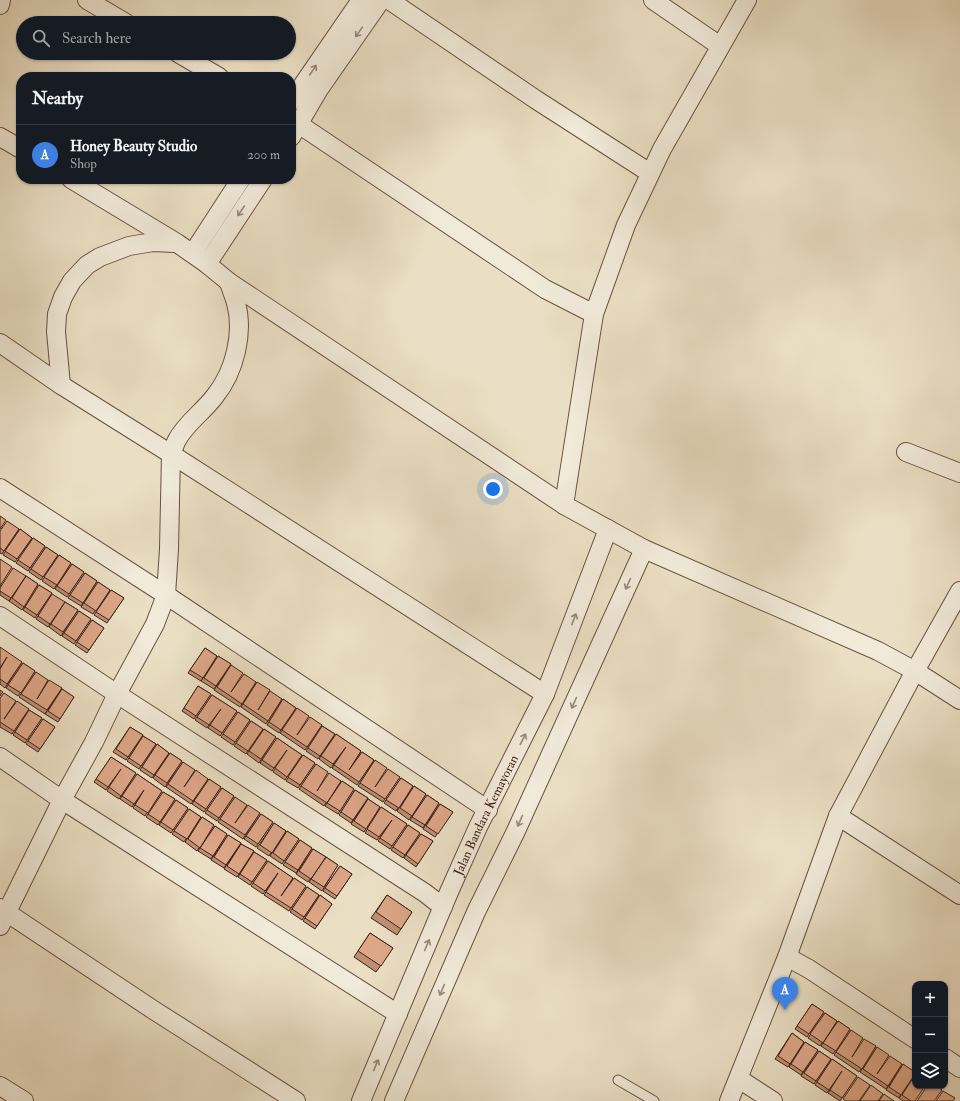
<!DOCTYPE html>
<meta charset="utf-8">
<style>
:root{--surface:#171b24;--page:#242831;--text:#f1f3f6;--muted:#9ea1a6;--line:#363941;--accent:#2563eb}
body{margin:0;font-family:"IM FELL Double Pica",serif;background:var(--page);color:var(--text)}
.controls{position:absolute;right:12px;bottom:12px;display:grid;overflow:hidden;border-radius:8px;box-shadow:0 1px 3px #0004}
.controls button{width:36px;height:36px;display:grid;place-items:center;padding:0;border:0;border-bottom:1px solid var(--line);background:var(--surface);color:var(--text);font:20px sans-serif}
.you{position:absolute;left:493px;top:489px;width:14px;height:14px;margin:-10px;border:3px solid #fff;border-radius:50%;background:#1a73e8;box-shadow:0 0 0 6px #1a73e833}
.badge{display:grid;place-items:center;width:26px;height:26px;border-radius:50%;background:var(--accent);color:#fff;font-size:13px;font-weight:700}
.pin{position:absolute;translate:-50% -33px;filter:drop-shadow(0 1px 2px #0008)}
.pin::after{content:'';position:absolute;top:21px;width:14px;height:12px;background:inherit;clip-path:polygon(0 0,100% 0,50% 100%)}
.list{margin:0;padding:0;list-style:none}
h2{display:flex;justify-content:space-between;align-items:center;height:52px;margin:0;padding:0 16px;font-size:17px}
h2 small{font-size:13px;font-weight:400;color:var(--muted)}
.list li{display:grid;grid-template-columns:26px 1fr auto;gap:12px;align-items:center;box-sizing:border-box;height:60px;padding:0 16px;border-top:1px solid var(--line)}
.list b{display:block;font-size:15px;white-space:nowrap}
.list p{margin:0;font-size:13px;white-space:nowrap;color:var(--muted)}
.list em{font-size:13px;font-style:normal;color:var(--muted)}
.icon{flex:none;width:22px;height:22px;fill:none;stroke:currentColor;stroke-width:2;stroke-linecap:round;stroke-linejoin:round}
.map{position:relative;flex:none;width:960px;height:1101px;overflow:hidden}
.search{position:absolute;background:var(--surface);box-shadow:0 1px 3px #0004;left:16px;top:16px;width:280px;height:44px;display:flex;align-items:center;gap:10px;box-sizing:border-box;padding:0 14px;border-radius:22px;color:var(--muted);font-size:15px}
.panel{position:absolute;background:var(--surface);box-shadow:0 1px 3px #0004;left:16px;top:72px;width:280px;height:112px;border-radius:16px}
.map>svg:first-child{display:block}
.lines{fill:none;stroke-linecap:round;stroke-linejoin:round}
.service-casing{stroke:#6a5142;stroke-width:11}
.minor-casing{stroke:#6a5142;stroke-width:20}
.service{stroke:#f1ead9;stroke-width:9}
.minor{stroke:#f1ead9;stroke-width:18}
.wall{fill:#be8f74;stroke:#3f2216}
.building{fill:#dda687;stroke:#3f2216}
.oneway{stroke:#988678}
.labels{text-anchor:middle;stroke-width:3;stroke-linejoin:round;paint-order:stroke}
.street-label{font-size:13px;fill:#3f2216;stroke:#f1ead9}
</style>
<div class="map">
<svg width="960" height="1101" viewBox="0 0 960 1101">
<rect width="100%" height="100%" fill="#eadfc4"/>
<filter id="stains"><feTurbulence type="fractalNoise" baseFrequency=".005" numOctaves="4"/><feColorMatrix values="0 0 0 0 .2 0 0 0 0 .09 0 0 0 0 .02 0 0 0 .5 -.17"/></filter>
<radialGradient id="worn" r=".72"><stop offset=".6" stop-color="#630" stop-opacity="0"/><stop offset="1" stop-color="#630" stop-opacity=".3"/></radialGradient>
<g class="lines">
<g class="service-casing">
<path id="service" d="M618,1080L654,1101"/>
</g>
<g class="minor-casing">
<g id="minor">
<path d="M87,0L126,23"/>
<path d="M389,0L535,99L650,173"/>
<path d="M653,0L720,46"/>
<path d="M0,5L1,0"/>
<path d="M178,53L219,77"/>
<path d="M291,102L361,0"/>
<path d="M291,119L545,289L594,314"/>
<path d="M0,137L21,149"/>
<path d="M291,137L319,89L381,0"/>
<path d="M71,179L177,243L207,264L229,282L564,505L644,549L878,651L915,671L960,700"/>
<path d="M193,253L241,179"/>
<path d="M207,264L263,179"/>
<path d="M0,343L61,385L171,454L545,694"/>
<path d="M61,385L56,332L57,314L63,297L72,281L87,265L100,257L129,246L153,242L175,243"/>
<path d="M906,452L960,473"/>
<path d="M0,488L166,595L488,810"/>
<path d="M564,505L594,314L626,225L662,149L747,0"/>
<path d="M0,616L117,694L425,893L443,907"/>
<path d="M0,757L62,800L398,1014"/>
<path d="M838,816L960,895"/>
<path d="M0,908L155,1011L296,1101"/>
<path d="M0,926L62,800L94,742L117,694L155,624L166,595L169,549L171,454C173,449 175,444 177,440C186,423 204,411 215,396C235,371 244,333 236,303C234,296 231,289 229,282"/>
<path d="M787,957L809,969L915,1039"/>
<path d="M945,1058L960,1068"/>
<path d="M739,1079L773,1101"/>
<path d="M0,1086L24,1101"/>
<path id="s1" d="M361,1101L449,892L478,827L545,694L608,529"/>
<path d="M394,1101L476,912L515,833L644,549"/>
<path d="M729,1101L787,957L838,816L915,671L960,591"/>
</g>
</g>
<use href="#service" class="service"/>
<use href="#minor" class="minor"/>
</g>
<path class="wall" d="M19,529L2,554L0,553V531Z
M20,529L32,538L15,562L3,555Z
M33,538L45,546L28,571L16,563Z
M46,547L58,555L41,580L29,572Z
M59,555L71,563L54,589L42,581Z
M72,564L84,572L67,597L55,589Z
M85,573L97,581L81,606L68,598Z
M26,576L9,601L0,595V587Z
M26,576L38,584L22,610L9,601Z
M98,582L110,590L93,614L81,607Z
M39,585L52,593L35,618L23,610Z
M111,590L124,598L107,623L94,615Z
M52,594L50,624L48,627L36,619Z
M65,602L78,610L61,636L49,627Z
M79,611L91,619L74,644L62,636Z
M92,620L104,628L87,653L75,645Z
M205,648L217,656L201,681L188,673Z
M218,656L231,664L214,689L201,681Z
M22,662L5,688L0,684V668Z
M23,663L35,671L18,696L6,688Z
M231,665V692L256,682L240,707L214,690Z
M36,672L37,698L62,688L45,714L19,697Z
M257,682L259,708L282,699L266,724L241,707Z
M198,686L211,694L194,719L182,711Z
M62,689L74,697L58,722L45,714Z
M212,695L237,711L220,736L208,728L218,712L207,728L195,720Z
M0,698L4,719L29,709L12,734L0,727Z
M283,699L296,708L279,733L267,725Z
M297,708L298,734L322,725L305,750L280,733Z
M29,710L42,718L25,743L13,735Z
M238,712L250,720L233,745L221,737Z
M43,719L55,727L38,752L26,744Z
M251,721L263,729L246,754L234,746Z
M322,726L335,734L318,759L306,751Z
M130,727L143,735L126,760L113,752Z
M264,729L276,737L259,763L247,754Z
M336,734L361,751L350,769L362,752L374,760L357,785L332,768L344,750L331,768L319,759Z
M143,736L156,744L139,769L127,761Z
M277,738L302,755L285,780L273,772L285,753L272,771L260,763Z
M157,744L169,753L152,778L140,770Z
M170,753L182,761L165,787L153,778Z
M303,755L315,763L298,788L286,781Z
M111,757L136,773L119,799L107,791L118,773L106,790L94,782Z
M375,760V787L400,777L383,802L358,786Z
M183,762L184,787L208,779L191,804L166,787Z
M316,764L317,790L341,781L324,806L299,789Z
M137,774L162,791L145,816L133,808L141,794L132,807L120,799Z
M401,778L413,786L396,811L384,803Z
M209,779L221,787L204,812L192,804Z
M342,781L354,789L338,814L325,806Z
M414,786L426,794L409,820L397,811Z
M222,788L234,796L217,821L205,813Z
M355,790L368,798L351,823L339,815Z
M163,792L175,799L158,825L146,817Z
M427,795L439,803L423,828L410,820Z
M235,797V823L260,813L243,839L218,822Z
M368,799L380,807L364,832L351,824Z
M176,800L188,808L171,833L159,825Z
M440,804L453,812L435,837L423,829Z
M381,807L407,824L390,849L378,841L390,823L377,840L365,833Z
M189,809L201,817L184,842L172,834Z
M261,814L273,822L256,847L244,839Z
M202,817L214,825L197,851L185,842Z
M274,823L286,831L269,856L257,848Z
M408,825L420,833L403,858L391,850Z
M215,826L227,834L211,859L198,851Z
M287,831L299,839L282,864L270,856Z
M421,834L433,841L416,867L404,858Z
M228,835L241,843L224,868L211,860Z
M300,840L312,848L296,873L283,865Z
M241,844L254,851L237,877L224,869Z
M313,849L326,857L308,882L296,874Z
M254,852L267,860L250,885L238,877Z
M326,857L338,865L322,891L309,882Z
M268,861L293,878L281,896L294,878L306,886L289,911L264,895L276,876L263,894L251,886Z
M340,866L352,874L335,899L323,891Z
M307,887L319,895L302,920L290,912Z
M320,895L332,904L315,929L303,921Z
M387,895L412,912L397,935L371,918Z
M370,933L393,948L376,972L354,957Z
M812,1004L824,1012L807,1037L795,1029Z
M825,1013L837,1021L820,1046L808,1038Z
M838,1021L850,1029L833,1054L821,1046Z
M851,1030L852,1056L876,1046L859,1072L834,1055Z
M792,1033L804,1042L788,1067L775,1059Z
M805,1042L818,1050L801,1075L789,1067Z
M877,1047V1074L902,1064L886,1089L860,1072Z
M819,1051L831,1059L814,1084L801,1076Z
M832,1059L857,1076L840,1101L828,1093L839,1075L827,1093L815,1085Z
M903,1064L915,1074L899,1098L886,1090Z
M915,1075V1101H903L899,1098Z"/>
<path class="building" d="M0,516L6,520L0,529Z
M7,521L19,529L4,551L0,548V531Z
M20,529L32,538L17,559L5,551Z
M33,538L45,546L30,568L18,560Z
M46,547L58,555L43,577L31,569Z
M59,555L71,563L57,585L44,577Z
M0,559L12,567L0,586Z
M72,564L84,572L69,594L57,586Z
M13,568L26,576L11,598L0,591V588Z
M85,573L97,581L83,603L70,595Z
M26,576L38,584L24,607L12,598Z
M98,582L110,590L96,611L84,603Z
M39,585L52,593L37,615L25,607Z
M111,590L124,598L109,620L96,612Z
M52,594L65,602L50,624L38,616Z
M65,602L78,610L63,632L51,624Z
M79,611L91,619L76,641L64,633Z
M92,620L104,628L89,650L77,642Z
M0,647L22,662L7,684L0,679V669L7,657L0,668Z
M205,648L217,656L203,678L190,670Z
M218,656L231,664L216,686L204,678Z
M23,663L35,671L21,693L8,685Z
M231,665L243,673L231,692L244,674L256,682L242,704L217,687Z
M36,672L48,680L37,699L49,680L62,688L47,710L21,694Z
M257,682L270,690L258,710L270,691L282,699L268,721L243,704Z
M198,686L211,694L196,716L184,708Z
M62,689L74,697L60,719L48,711Z
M0,690L3,692L0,696Z
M4,693L16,701L4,719L17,701L29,709L14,731L0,722V698Z
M212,695L237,711L222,733L210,725L221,709L209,725L197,717Z
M283,699L296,708L281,730L269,722Z
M297,708L309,716L297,735L310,717L322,725L307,747L282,730Z
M29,710L42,718L27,740L15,732Z
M238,712L250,720L235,742L223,734Z
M43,719L55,727L40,749L28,741Z
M251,721L263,729L248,751L236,743Z
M322,726L335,734L320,756L308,748Z
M130,727L143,735L128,757L116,749Z
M264,729L276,737L261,759L249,751Z
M336,734L361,751L349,770L362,752L374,760L359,782L334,765L346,747L333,764L321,756Z
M143,736L156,744L141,766L129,758Z
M277,738L302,755L287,777L275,768L287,750L274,768L262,760Z
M157,744L169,753L154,775L142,767Z
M170,753L182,761L167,783L155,775Z
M303,755L315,763L300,785L288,777Z
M111,757L136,773L121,796L109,787L121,769L108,787L96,779Z
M375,760L387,768L375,787L388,769L400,777L385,799L360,783Z
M183,762L195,770L184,787L196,770L208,779L193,801L168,784Z
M316,764L328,772L317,791L329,773L341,781L327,803L301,786Z
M137,774L162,791L148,813L135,805L144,790L134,804L122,796Z
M401,778L413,786L399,808L386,800Z
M209,779L221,787L206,809L194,801Z
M342,781L354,789L340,811L327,803Z
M414,786L426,794L412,816L400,808Z
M222,788L234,796L219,818L207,810Z
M355,790L368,798L353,820L341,812Z
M163,792L175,799L160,822L148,814Z
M427,795L439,803L425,825L412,817Z
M235,797L247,805L235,823L248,805L260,813L245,835L220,819Z
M368,799L380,807L366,829L354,821Z
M176,800L188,808L173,830L161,822Z
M440,804L453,812L438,834L426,826Z
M381,807L407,824L392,846L380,838L392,820L379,837L367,829Z
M189,809L201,817L187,839L174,831Z
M261,814L273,822L258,844L246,836Z
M202,817L214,825L200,848L188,839Z
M274,823L286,831L272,853L260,845Z
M408,825L420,833L405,855L393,847Z
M215,826L227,834L213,856L200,848Z
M287,831L299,839L284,861L273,853Z
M421,834L433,841L418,864L406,855Z
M228,835L241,843L226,865L214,857Z
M300,840L312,848L298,870L285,862Z
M241,844L254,851L239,874L227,866Z
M313,849L326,857L311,879L299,871Z
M254,852L267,860L252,882L240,874Z
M326,857L338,865L324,887L311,879Z
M268,861L293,878L281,896L294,878L306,886L291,908L266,892L278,873L265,891L253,883Z
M340,866L352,874L337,896L325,888Z
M307,887L319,895L304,917L292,909Z
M320,895L332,904L317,926L305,918Z
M387,895L412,912L401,929L376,912Z
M370,933L393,948L381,966L358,951Z
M812,1004L824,1012L809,1034L797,1026Z
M825,1013L837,1021L823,1043L810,1034Z
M838,1021L850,1029L836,1051L823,1043Z
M851,1030L863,1038L852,1057L864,1039L876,1046L862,1069L836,1052Z
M792,1033L804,1042L790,1064L778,1056Z
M805,1042L818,1050L803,1072L791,1064Z
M877,1047L889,1055L877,1074L890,1056L902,1064L888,1086L863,1069Z
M819,1051L831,1059L816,1081L804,1073Z
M832,1059L857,1076L842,1098L830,1090L842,1071L829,1090L817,1082Z
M903,1064L915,1072V1074L901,1095L889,1087Z
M915,1075V1086H925L915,1101H911L902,1095Z
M858,1077L870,1085L859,1101H846L843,1099Z
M871,1085L883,1094L878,1101H860Z
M927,1086H936L942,1090L934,1101H917Z
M943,1091L955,1098L953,1101H936Z
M884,1094L894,1101H879Z"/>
<defs><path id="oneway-shaft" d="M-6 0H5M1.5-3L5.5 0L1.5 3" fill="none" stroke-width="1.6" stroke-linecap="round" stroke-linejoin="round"/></defs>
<g class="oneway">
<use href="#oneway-shaft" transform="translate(359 32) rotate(125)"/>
<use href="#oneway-shaft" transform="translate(313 70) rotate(-56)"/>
<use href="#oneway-shaft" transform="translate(241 211) rotate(124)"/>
<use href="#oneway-shaft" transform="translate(628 584) rotate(114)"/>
<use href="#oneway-shaft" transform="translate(574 619) rotate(-69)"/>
<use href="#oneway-shaft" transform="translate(574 703) rotate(114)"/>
<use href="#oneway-shaft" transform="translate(523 739) rotate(-63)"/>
<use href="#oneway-shaft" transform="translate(520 821) rotate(114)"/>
<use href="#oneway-shaft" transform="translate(427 945) rotate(-67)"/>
<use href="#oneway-shaft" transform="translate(442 990) rotate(113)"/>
<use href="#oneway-shaft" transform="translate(376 1065) rotate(-67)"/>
</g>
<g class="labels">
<g class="street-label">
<text dy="5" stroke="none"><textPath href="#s1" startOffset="312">Jalan Bandara Kemayoran</textPath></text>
</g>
</g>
<rect width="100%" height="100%" filter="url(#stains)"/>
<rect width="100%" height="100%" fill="url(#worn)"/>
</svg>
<div class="controls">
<button>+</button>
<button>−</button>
<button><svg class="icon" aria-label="layers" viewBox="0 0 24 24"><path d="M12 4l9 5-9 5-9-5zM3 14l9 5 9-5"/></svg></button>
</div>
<div class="you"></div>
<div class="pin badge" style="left:785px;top:1010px;background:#3f7fe0">A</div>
<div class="search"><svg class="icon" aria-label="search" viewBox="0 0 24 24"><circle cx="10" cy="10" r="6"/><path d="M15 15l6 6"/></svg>Search here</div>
<section class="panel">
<h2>Nearby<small></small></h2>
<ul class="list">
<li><span class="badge" style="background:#3f7fe0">A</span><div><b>Honey Beauty Studio</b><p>Shop</p></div><em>200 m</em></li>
</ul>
</section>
</div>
